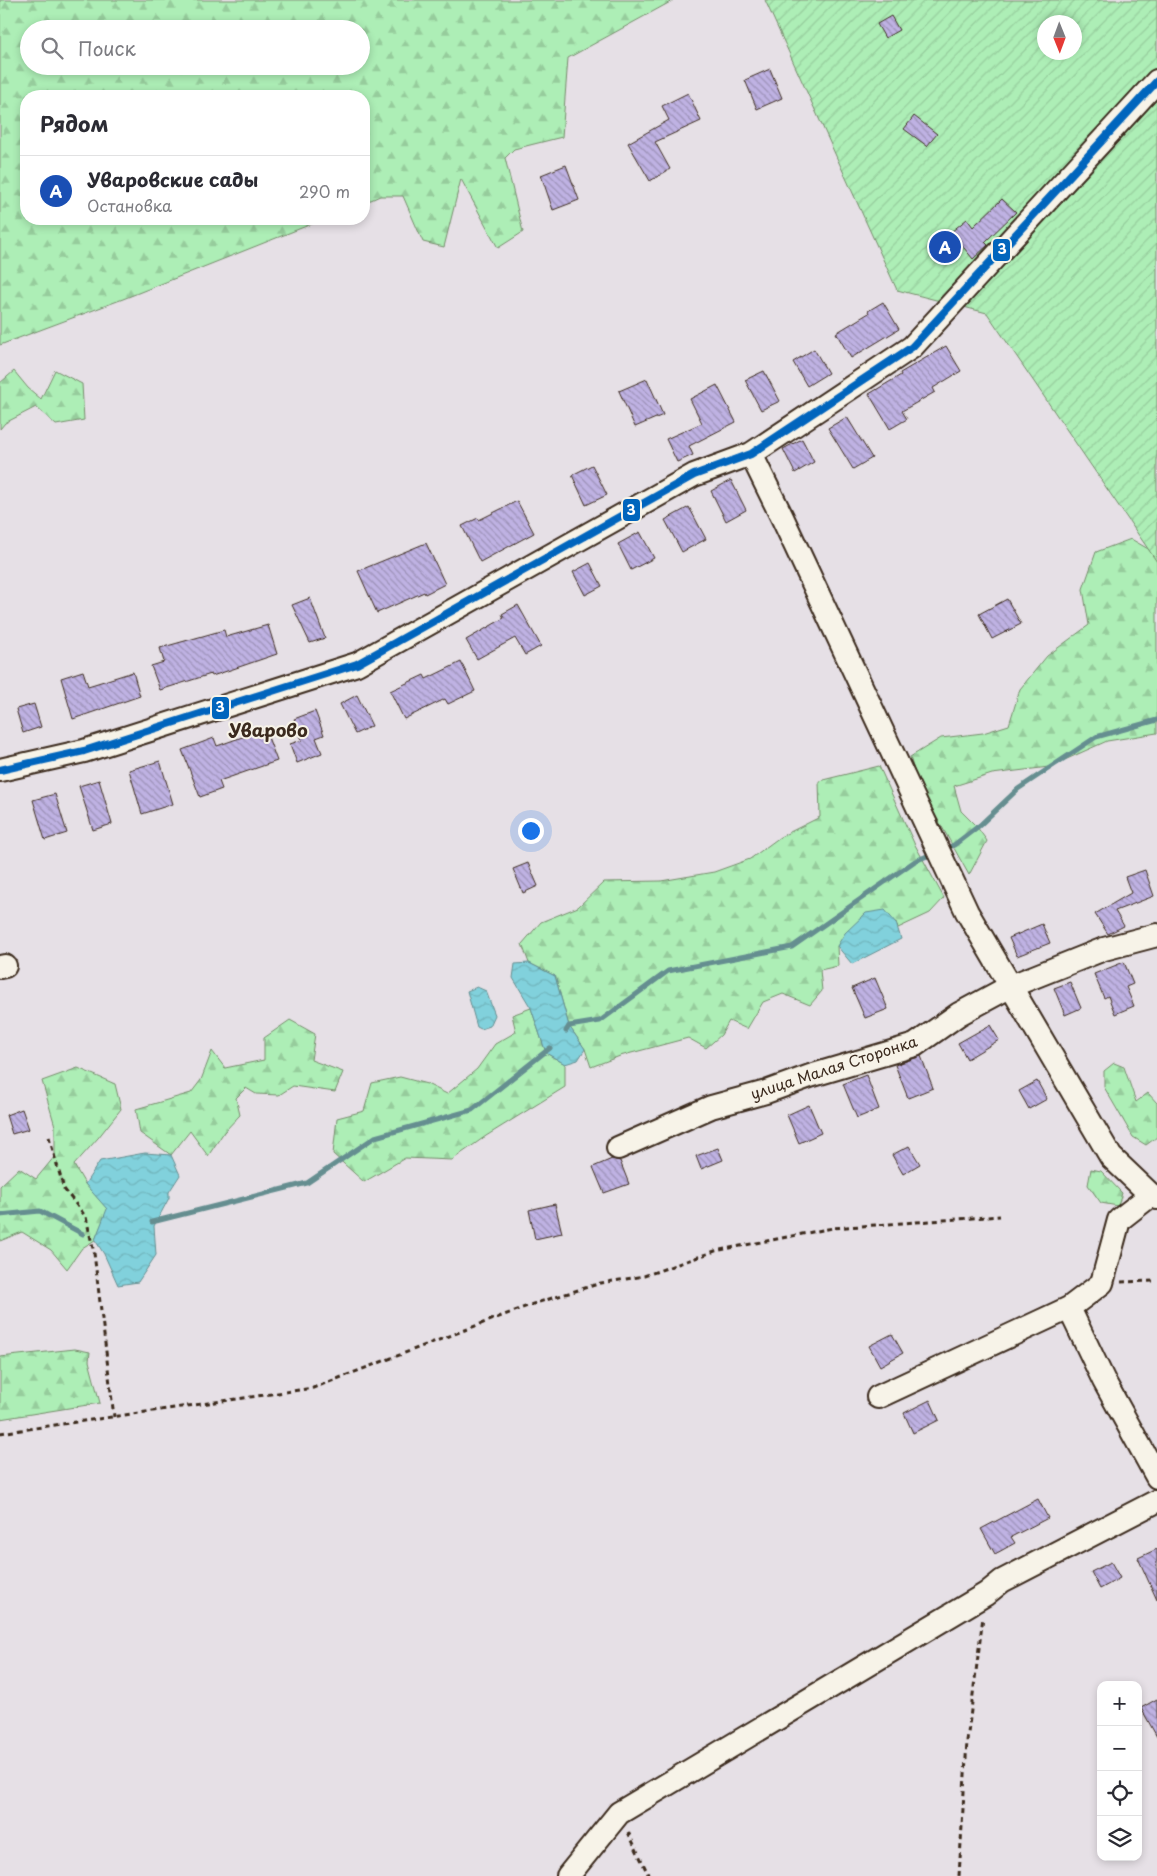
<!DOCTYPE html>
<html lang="ru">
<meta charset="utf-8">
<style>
:root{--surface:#fff;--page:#f2f2f3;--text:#2b2b33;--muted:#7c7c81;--line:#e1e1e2;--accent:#3b2a1e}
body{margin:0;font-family:"Playpen Sans",sans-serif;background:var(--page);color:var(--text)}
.controls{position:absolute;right:15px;bottom:15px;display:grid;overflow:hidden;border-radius:10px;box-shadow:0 2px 8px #0003}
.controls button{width:45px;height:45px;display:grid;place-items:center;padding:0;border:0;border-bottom:1px solid var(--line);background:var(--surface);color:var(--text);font:25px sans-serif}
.compass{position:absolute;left:1037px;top:15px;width:45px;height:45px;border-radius:50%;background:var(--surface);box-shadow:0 2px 8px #0003;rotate:179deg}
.you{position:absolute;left:530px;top:830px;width:18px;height:18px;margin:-12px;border:4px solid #fff;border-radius:50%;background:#1a73e8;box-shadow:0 0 0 8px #1a73e833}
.badge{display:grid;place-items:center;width:32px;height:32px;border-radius:50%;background:var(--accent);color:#fff;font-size:16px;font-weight:700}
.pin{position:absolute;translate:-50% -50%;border:2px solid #fff;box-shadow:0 1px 5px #0006}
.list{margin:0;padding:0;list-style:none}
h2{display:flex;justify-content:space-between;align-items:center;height:65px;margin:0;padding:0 20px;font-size:21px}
h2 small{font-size:16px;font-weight:400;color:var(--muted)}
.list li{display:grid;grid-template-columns:32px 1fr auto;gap:15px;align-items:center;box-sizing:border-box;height:70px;padding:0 20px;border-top:1px solid var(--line)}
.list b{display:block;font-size:19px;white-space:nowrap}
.list p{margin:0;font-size:16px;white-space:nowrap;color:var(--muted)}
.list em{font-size:16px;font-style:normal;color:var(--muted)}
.icon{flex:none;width:28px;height:28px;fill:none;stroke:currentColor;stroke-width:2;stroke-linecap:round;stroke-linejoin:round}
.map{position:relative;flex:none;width:1157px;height:1876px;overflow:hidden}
.search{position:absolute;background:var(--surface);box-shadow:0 2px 8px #0003;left:20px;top:20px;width:350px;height:55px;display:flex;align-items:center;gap:12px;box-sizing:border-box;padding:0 18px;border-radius:28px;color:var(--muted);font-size:19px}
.panel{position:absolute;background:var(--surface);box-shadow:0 2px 8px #0003;left:20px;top:90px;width:350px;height:135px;border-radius:20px}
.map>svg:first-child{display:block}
.forest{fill:url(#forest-firs);stroke:#748c6a;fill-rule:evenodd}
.garden{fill:url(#garden-furrows);stroke:#748c6a;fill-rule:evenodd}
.water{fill:url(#water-waves);stroke:#658e90}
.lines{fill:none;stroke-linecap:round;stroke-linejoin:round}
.stream{stroke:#658e90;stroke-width:5}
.building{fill:url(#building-back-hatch);stroke:#3b2a1e}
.minor-casing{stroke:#3b2a1e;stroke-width:26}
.path{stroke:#3b2a1e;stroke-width:3;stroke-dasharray:5 4;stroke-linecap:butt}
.minor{stroke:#f7f3e8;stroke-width:22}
.bus-1-casing{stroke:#f7f3e8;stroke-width:11}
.bus-1{stroke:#0065bd;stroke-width:8}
.labels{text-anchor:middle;stroke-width:4;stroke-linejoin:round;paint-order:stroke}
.street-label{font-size:15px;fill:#3b2a1e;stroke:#f7f3e8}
.quarter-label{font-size:18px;font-weight:bold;fill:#3b2a1e;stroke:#f7f3e8}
.line-badge{stroke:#f7f3e8;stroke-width:2}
.badge-label{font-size:14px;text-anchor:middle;font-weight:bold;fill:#fff}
</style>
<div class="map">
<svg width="1157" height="1876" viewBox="0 0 1157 1876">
<defs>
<pattern id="forest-firs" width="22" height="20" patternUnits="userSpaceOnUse" patternTransform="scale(1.25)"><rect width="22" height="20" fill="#adeeb6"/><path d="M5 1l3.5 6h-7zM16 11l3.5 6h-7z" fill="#96cc9c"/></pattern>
<pattern id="garden-furrows" width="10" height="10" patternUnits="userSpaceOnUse" patternTransform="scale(1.25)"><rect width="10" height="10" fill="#adeeb6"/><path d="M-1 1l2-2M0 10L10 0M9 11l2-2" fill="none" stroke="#96cc9c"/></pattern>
<pattern id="water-waves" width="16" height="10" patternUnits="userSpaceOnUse" patternTransform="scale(1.25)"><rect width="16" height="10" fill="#81d1dc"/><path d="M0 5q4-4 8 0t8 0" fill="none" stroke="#70b4bc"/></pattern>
<pattern id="building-back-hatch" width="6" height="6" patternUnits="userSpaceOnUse" patternTransform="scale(1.25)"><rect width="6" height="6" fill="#bfb2e3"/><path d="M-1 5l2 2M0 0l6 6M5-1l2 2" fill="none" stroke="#9c91b7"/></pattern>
</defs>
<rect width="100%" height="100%" fill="#e6e0e6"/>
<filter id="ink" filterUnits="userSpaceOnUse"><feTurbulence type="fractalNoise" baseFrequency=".02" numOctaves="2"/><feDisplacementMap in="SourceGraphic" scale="10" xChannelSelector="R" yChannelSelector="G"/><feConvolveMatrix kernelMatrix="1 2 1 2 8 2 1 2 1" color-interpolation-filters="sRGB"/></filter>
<g filter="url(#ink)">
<path class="forest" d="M0,0H674L568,58L562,137L514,149L505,158L523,232L498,248L461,179L444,247L423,242L403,196H380L364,203V96H26V219H324L123,299L0,345ZM29,29H361V66H29Z
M55,370L82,384L84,420L56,425L36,407L5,423L0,429V383L14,371L28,388L41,399Z
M1131,539L1157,554V733L1107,741L1049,767L992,774L954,786L961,811L977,827L987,841L969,875L918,784L910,757L941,738L983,733L1009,725L1020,689L1047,656L1089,625L1083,589L1096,552Z
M879,766L914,843L944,898L930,913L898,928L896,922L837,946L838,966L820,970L822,991L810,1005L783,994L763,1002L747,1029L729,1021L721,1035L706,1048L688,1038L620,1056L591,1067L585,1049L569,1026L555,976L529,963L522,944L541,922L578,907L604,882L661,881L714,872L750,859L780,837L820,817L819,781Z
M531,1008L546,1053L565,1064V1087L486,1136L452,1160L405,1158L364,1182L333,1154L337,1118L364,1111L372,1083L400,1077L427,1084L447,1094L477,1069L495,1044L516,1032L512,1015Z
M290,1020L315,1034L311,1060L343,1072L335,1092L293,1086L279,1095L256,1094L246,1088L236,1098L240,1115L224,1132L208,1156L190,1131L171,1155L140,1133L136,1109L191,1093L201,1080L212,1051L225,1068L264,1060V1038Z
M1114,1063L1124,1067L1136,1102L1148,1093L1157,1103V1137L1146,1145L1133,1137L1104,1087V1071Z
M78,1068L115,1084L121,1109L98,1138L74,1165L85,1184L108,1209L95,1240L82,1248L67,1269L51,1250L22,1232L0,1241V1186L19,1168L36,1179L55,1156V1126L42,1081Z
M1091,1169L1101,1171L1122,1193L1118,1206L1101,1203L1088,1185Z
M75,1349L90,1352L89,1361L100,1403L0,1419V1357Z"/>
<path class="garden" d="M765,0H1157V562L987,313L897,290ZM1044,22H1074V52H1044Z"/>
<path class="water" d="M885,910L896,923L901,939L852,964L837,946L845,933L866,913Z
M529,963L555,976L569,1026L585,1049L578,1060L565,1064L546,1053L531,1008L513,978L515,964Z
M477,987L486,991L495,1015L490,1026L481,1029L477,1027L467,991Z
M145,1153L171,1155L180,1175L169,1192V1198L154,1226L156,1255L138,1282L118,1285L104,1254L95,1240L107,1209L85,1184L100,1161Z"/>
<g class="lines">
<path class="stream" d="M942,850L954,845L980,825L1018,789L1096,737L1157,720
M566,1031L569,1026L600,1021L668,971L792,947L915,861L932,854
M0,1215L40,1211L83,1234
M152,1222L307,1183L375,1137L472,1110L550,1048"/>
</g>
<path class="building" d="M891,16L899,30L885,38L877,24Z
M770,69L782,98L757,109L745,80Z
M688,93L701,121L655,142L670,169L650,181L628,143L669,120L662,106Z
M914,116L937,134L927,146L904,129Z
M566,165L579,200L553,210L541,175Z
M1002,199L1016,212L985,242L988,245L973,259L951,232L967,219L973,227Z
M883,302L899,329L851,358L836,333L869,313L868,311Z
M946,346L961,371L933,388L935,392L902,411L907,419L890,429L869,394L901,375L900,373Z
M814,349L828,373L807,386L793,362Z
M764,371L780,401L761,410L745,380Z
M647,379L663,415L635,427L619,391Z
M717,385L736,422L689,446L693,455L677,462L666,439L702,423L690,399Z
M847,417L872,458L853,469L828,428Z
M802,439L814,462L795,473L783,449Z
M592,465L607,495L586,505L572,475Z
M731,480L746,510L726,521L711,491Z
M517,501L534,533L480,562L462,526L478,518L479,520Z
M689,507L706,539L682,552L665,520Z
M640,532L654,558L631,570L618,544Z
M426,543L445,584L425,594L424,592L377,613L358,571Z
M590,563L602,586L585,595L573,572Z
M310,598L325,638L310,643L292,605Z
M1007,599L1021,624L992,639L979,614Z
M518,605L541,646L525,655L515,638L477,659L466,640L504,618L502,614Z
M268,625L277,654L236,668L212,676L211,674L160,690L151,666L164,662L160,648L224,630L226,637Z
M461,662L475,691L448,704L445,699L404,719L390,691L424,675L426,679Z
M83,671L88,686L133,672L140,696L73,719L61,678Z
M357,695L372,726L355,734L340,704Z
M34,704L41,727L23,733L16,709Z
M315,711L324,735L316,738L322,753L297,763L290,744L302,740L294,719Z
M265,729L277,761L219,781L222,789L200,797L182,750L214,738L217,746Z
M160,761L173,804L142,814L129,770Z
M99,780L112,824L93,830L79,786Z
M55,794L67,833L45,840L33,800Z
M528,863L538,886L523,893L513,869Z
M1145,870L1154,896L1115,911L1124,926L1108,934L1095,914L1131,893L1125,877Z
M1042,924L1050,943L1017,956L1009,938Z
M1124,962L1133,984L1126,987L1134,1006L1115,1014L1108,996L1104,998L1094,974Z
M875,978L888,1009L865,1018L852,988Z
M1070,982L1081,1008L1065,1015L1054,988Z
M990,1025L999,1040L967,1059L958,1043Z
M921,1056L933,1088L908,1098L895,1065Z
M866,1075L879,1109L857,1118L843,1084Z
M1037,1081L1047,1099L1029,1109L1019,1091Z
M809,1105L821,1133L799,1143L787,1115Z
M22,1109L29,1129L12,1134L6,1115Z
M909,1146L920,1164L903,1174L892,1155Z
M718,1148L723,1160L701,1169L696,1156Z
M612,1159L620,1161L629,1184L604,1193L593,1167Z
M555,1204L562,1233L535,1239L529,1210Z
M892,1334L903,1353L880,1366L869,1346Z
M930,1400L939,1420L913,1433L904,1413Z
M1038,1499L1048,1518L1011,1537L1015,1543L995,1554L981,1529Z
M1157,1549V1600L1138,1558Z
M1111,1562L1120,1578L1100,1589L1091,1572Z
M1157,1699V1737L1141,1708Z"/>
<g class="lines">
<g class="minor-casing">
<path id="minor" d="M751,454L782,517L967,912L1111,1157L1151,1195L1157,1198
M0,770L84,751L357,664L694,475L751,454L912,347L1157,81
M0,967L5,966
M618,1148L711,1107L766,1092L810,1076L915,1045L959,1014L1011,986L1104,949L1157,935
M1151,1195L1119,1220L1102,1283L1069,1308L1104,1381L1157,1477
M878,1397L1069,1308
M568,1876L619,1813L986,1594L1002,1581L1157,1501"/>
</g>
<path class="path" d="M49,1137L64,1189L86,1217L94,1253L114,1417
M1121,1282L1157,1281
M0,1433L313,1388L533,1304L601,1283L644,1276L715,1251L833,1228L1000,1216
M628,1832L649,1876
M959,1876L967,1741L983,1617"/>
<use href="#minor" class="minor"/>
<g class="bus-1-casing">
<path id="bus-1" d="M0,770L84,751L357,664L694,475L751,454L912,347L1157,81"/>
</g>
<use href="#bus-1" class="bus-1"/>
</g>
</g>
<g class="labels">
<g class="street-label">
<text transform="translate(834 1068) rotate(-18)" y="5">улица Малая Сторонка</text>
</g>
<g class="quarter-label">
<text x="268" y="737">Уварово</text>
</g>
</g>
<g class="line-badge">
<rect x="992" y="238" width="19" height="24" rx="5" fill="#0065bd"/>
<rect x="622" y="498" width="19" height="24" rx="5" fill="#0065bd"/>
<rect x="211" y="696" width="19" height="24" rx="5" fill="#0065bd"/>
</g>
<g class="badge-label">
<text x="1002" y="254">3</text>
<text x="631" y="515">3</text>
<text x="220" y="712">3</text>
</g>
</svg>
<div class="controls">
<button>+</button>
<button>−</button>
<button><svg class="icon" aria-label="locate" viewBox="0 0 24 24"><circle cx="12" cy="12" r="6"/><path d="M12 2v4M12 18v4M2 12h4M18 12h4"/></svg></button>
<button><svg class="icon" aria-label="layers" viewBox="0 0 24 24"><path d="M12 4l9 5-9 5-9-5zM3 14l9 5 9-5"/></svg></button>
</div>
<svg class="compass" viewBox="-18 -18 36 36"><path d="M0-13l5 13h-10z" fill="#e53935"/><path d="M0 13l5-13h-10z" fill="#7c7c81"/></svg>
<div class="you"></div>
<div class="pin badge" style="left:945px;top:247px;background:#1a4fb4">A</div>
<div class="search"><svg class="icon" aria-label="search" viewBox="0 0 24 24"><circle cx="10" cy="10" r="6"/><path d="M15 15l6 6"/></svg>Поиск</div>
<section class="panel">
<h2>Рядом<small></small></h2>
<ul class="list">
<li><span class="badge" style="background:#1a4fb4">A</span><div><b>Уваровские сады</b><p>Остановка</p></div><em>290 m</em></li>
</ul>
</section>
</div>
